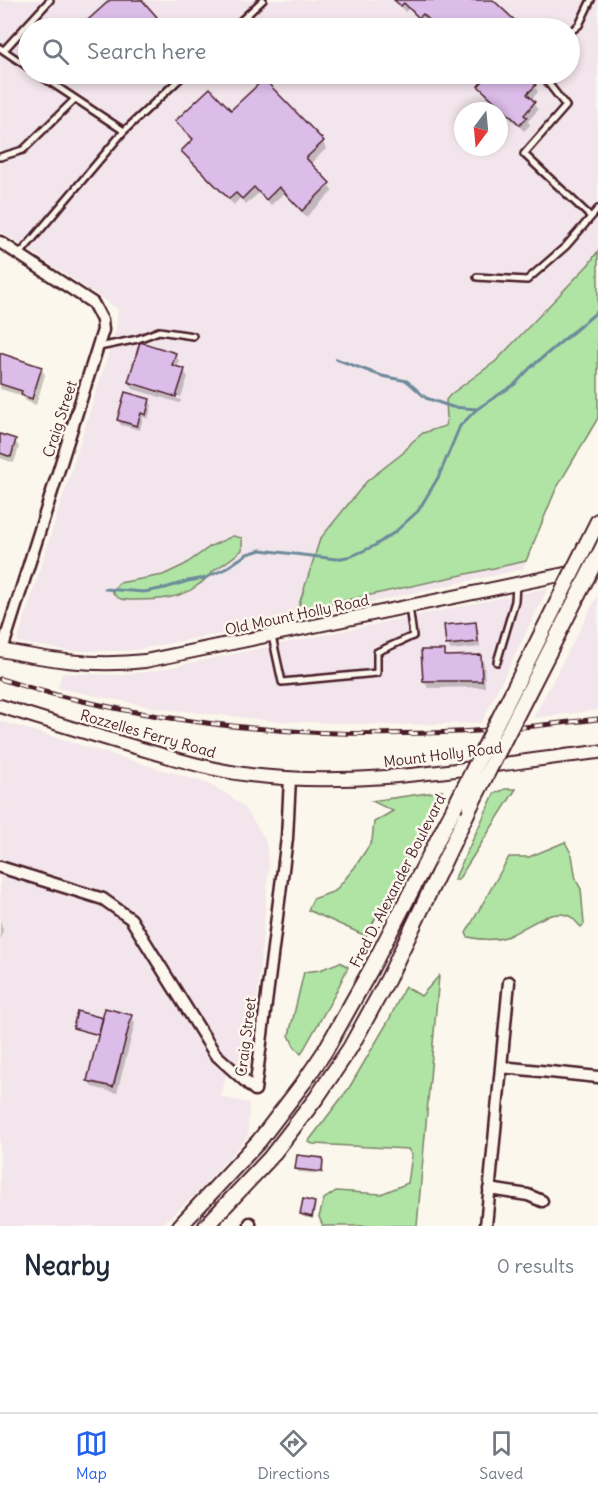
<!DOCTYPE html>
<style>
:root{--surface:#fff;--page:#f6f6f7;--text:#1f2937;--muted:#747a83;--line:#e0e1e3;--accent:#2563eb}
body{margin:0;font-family:Delius,sans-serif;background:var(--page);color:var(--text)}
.compass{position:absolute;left:454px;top:102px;width:54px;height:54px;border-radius:50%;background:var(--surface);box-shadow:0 3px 9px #0003;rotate:196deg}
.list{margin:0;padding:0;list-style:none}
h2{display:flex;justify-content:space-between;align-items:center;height:78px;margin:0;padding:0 24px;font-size:26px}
h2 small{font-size:20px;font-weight:400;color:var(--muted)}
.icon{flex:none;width:33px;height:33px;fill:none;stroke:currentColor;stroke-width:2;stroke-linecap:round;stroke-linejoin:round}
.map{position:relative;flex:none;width:598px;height:1226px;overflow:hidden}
.search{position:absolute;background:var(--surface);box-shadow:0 3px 9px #0003;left:18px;right:18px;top:18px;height:66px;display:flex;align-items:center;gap:15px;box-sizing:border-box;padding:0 21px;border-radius:33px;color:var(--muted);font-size:22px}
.sheet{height:186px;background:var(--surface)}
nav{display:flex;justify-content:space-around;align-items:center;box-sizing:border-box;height:84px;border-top:2px solid var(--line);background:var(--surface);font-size:16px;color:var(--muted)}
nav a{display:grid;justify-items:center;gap:3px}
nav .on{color:var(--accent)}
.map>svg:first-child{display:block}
.built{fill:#f2e5eb;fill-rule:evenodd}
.green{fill:#afe4a5;stroke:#7c8268;stroke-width:1.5}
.shadow{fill:#0003}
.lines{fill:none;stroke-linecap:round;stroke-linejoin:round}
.stream{stroke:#6d8a9a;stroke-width:3}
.building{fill:#dcbce9;stroke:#4a1f2b;stroke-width:1.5}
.service-casing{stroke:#4a1f2b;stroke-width:10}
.minor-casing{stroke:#4a1f2b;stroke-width:15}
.tertiary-casing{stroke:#4a1f2b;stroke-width:16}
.secondary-casing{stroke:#4a1f2b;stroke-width:18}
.service{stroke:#fbf7ec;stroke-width:5}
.minor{stroke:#fbf7ec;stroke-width:10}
.tertiary{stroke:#fbf7ec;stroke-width:12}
.secondary{stroke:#fbf7ec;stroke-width:14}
.rail-casing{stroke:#4a1f2b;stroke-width:5}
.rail{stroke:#fbf7ec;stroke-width:3;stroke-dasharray:9;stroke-linecap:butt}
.secondary-bridge-casing{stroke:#4a1f2b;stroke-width:18;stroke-linecap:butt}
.secondary-bridge{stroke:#fbf7ec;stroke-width:14}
.labels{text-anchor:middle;stroke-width:5;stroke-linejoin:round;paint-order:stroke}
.street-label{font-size:15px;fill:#4a1f2b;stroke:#fbf7ec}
</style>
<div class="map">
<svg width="598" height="1226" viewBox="0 0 598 1226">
<rect width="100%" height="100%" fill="#fbf7ec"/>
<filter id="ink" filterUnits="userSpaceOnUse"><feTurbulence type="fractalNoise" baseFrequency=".0167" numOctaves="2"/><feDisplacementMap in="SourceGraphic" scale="12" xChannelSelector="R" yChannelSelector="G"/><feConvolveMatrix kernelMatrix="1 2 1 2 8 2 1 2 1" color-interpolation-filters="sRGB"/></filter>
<g filter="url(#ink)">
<path class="built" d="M0,0H598V418L556,489L523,569L278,623L129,651H68L17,642L116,329L118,309L0,231ZM28,28H570V74H28ZM463,111H499V147H463Z
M548,588L481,723L391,725L274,721L157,708L58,688L62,673L123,675L152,671Z
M598,595V710L533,718Z
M0,721L206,783L227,794L244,807L265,839L269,865L251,1067L229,1062L221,1097L249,1103L248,1136L197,1193L160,1226H0Z"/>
<path class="green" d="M598,251V418L556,489L526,561L297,611L320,539L367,481L403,453L412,442L423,433L445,426L447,418L446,400L451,394L496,361L589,264Z
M233,536L242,538V550C233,558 225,563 216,569C209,574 205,581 198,585C181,599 157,600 136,600C126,600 117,601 112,591L119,583L163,575L184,565L211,546Z
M505,789H516L458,880H454L494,794Z
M442,791L366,936L308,910L313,899L335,891L355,867L372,841L374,822L393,811L372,801Z
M565,842L572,855L576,880L581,889L584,924L581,927C578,924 574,919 571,917C552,905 523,931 506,937C493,941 481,940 468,937L466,933L509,857H529Z
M340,962L348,967L334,996L301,1054L294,1046L289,1035L304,972L320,970Z
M439,976L417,1226H323L319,1217L324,1199L336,1191L381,1194L408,1183L412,1155L408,1149L313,1144L308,1142L349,1088L389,1020L405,986L421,996Z"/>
<path class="shadow" d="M112,0H140L160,24L155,28H81Z
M396,0H490L520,28H436L427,20L423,23L408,9L405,12Z
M484,74H522L534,85L538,92L531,100L538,110L528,121L530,125L524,131L484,93L480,86L488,78Z
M231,112L323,142L326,149L310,164L333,191L306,217L284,193L271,205L259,193L246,204L240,198L234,205L187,158L183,151L194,141L177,121Z
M0,354L41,368L45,375L36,405L26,401L23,396L0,389Z
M175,355L179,361L177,368L184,371L188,377L181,397L133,382V385L181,400L180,403L133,389L129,382Z
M149,400L152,405L148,419L143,417L140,430L121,425L118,420Z
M0,436L15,441L19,447L14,463L0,458Z
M475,624L478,629L480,647L451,650L448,645L446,627Z
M444,652L447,657H480L484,664L485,687L428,688L424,681Z
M0,920L3,930L0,939Z
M131,1016L135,1023L117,1093L92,1087L88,1080L100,1036L74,1028L104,1019Z
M322,1159L324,1162L323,1174L298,1172L297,1169Z
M314,1203L316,1206L313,1219L303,1217L301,1214Z"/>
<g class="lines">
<path class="stream" d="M336,359L382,376L407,381L426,398L452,407L477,409
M105,589L144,592L165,588L188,581L205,578L225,569L247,554L261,550L336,559L352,556L374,546L395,532L418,511L439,476L460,426L477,409L515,384L530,368L598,311"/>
</g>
<path class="building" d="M110,0H142L157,17L145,28H79Z
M394,0H493L523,28H438L423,14L419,18L404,3L401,6Z
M485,74H524L536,85L527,94L535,102L524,115L527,117L520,125L478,86L488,76Z
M264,79L324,141L306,158L330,183L302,211L279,187L266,200L254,187L242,199L236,193L229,199L181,151L193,139L175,121L210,88L231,110Z
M140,342L176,353L172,365L185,369L176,397L128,382Z
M0,353L42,367L32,399L21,395L22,391L0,384Z
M125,392L150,399L146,415L141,413L137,426L117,420Z
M0,434L16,439L11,457L0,453Z
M476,622L478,642L446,645L444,625Z
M421,650H445V656L481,655L482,681H423Z
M105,1008L132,1015L113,1087L87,1081Z
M77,1011L103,1018L99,1035L73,1028Z
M297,1155L323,1158L322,1172L295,1169Z
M303,1199L315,1202L312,1217L300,1214Z"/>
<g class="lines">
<g class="service-casing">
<path id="service" d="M233,28L263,0
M570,32L579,25L591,0
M0,48L28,67
M4,50L50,0
M38,74L124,131
M541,74L566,106L524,154L591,217
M0,157L23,150L75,99
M20,254L124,131L185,74
M477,277L527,280L566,246L598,209
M99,347L138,339L159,331L193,336
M272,636L282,682L377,673V652L413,636L409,606
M497,662L515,601L516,584"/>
</g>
<g class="minor-casing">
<path id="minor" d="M0,242L93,303L102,320L103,330L2,650
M0,867L103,899L131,919L215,1054L255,1090L287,838L290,778
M501,1067L598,1077
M489,1189L528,1195L542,1201
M250,1226V1223
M486,1226L509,982"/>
</g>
<g class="tertiary-casing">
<path id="tertiary" d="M0,650C52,660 92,667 145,661L579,571
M0,706C45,720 90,734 135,747C173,758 210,770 250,775C366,789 483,765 598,752"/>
</g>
<g class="secondary-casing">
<path id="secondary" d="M585,547L598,521
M180,1226L259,1141L304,1082L325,1051L371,969L454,808
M206,1226L270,1158L317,1097L350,1048L388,979L470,807"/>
</g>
<use href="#service" class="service"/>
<use href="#minor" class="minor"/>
<use href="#tertiary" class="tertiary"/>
<use href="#secondary" class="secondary"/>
<g class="rail-casing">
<path id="rail" d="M0,679C25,686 49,694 74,699C199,729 331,738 458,732C505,730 552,724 598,719"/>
</g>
<use href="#rail" class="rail"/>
<g class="secondary-bridge-casing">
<path id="secondary-bridge" d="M470,807L598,556
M454,808L585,547"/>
</g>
<use href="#secondary-bridge" class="secondary-bridge"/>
</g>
</g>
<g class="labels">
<g class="street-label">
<text transform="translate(60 419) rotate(-72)" y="5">Craig Street</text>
<text transform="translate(297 615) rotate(-12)" y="5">Old Mount Holly Road</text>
<text transform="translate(148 734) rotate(16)" y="5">Rozzelles Ferry Road</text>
<text transform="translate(443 755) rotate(-7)" y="5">Mount Holly Road</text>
<text transform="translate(398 881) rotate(-63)" y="5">Fred D. Alexander Boulevard</text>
<text transform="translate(246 1037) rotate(-83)" y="5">Craig Street</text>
</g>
</g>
</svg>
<svg class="compass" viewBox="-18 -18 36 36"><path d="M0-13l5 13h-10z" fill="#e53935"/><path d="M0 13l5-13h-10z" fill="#747a83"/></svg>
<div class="search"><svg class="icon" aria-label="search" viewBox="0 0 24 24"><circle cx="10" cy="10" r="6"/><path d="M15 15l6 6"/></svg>Search here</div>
</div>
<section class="sheet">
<h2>Nearby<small>0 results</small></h2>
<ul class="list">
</ul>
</section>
<nav>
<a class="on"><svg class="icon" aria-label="map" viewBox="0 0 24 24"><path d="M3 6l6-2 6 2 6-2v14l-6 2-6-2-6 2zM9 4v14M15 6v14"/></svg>Map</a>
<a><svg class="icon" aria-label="directions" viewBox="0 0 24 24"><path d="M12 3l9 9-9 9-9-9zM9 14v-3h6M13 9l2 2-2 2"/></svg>Directions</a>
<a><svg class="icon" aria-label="saved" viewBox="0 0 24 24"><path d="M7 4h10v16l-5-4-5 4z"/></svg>Saved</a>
</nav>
